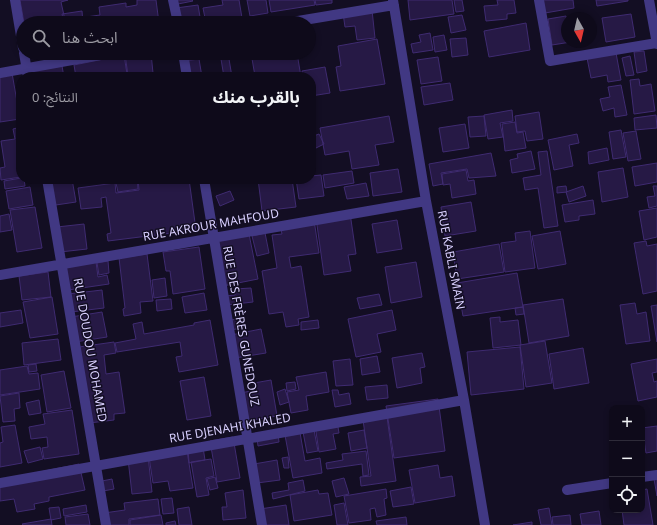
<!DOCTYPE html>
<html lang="ar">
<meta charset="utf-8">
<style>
:root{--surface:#0e0a1a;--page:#171323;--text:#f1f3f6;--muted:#9b9aa2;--line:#2e2b39}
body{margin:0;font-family:"Noto Sans","Noto Sans Arabic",sans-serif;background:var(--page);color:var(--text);direction:rtl}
.controls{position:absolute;right:12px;bottom:12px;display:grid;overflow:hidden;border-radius:8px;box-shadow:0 2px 6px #0003}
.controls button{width:36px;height:36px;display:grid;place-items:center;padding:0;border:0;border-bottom:1px solid var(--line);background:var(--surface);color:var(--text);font:20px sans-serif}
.compass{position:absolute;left:561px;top:12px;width:36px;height:36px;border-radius:50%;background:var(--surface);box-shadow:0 2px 6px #0003;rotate:172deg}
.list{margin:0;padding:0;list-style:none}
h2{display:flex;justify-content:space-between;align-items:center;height:52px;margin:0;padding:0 16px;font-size:17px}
h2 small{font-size:13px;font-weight:400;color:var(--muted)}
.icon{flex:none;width:22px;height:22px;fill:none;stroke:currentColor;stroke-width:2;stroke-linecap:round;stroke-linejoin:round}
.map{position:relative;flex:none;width:657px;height:525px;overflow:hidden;direction:ltr}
.search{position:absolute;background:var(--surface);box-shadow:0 2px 6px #0003;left:16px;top:16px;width:300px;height:44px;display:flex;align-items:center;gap:10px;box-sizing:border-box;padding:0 14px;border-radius:22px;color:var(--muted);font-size:15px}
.panel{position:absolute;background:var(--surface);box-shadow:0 2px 6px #0003;left:16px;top:72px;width:300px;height:112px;border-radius:16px;direction:rtl}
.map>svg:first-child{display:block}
.building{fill:#261945;stroke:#3f2b71}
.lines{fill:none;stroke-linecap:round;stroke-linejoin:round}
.minor{stroke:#413883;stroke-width:10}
.labels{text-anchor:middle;stroke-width:3;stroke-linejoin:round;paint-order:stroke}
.street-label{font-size:12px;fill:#d9d0ff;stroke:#130e23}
</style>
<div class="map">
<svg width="657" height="525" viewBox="0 0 657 525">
<rect width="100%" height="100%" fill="#130e23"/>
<path class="building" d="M20,0H68L61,2L65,20L51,23H24Z
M137,0H156L159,23H87L86,17L100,15L99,7L126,3V7L137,5Z
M172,0H192L193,1L173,5Z
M222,0H239L242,18L206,23L203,8L223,5Z
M247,0H266L268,13L250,16Z
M269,0H314L315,5L271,12Z
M315,0H332V3L316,5Z
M408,0H452L454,14L410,20Z
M454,0H462L464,11L456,12Z
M497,0H514L516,13L507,14V19L486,21L484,6L498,5Z
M543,0H573L574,8L545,13Z
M596,0H628V1L597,6Z
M198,5L201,23H178L176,8Z
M372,10L375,38L357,40L355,26L345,27L343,13Z
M82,11L83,23H64L62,14Z
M631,14L635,37L606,42L602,18Z
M462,15L466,30L451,33L448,17Z
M566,16L567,42H571L552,45L548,19Z
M526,23L530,50L489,57L484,31Z
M430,33L433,50L413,53L411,44L421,42L419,35Z
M444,35L447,50L435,52L433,37Z
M466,38L468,55L452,57L450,39Z
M377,39L385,84L340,91L336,67L341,66L338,46Z
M644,51L647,71L637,73L634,52Z
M151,53L153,73L128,76L125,54Z
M205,53H218L205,56Z
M220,53H228L232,77H224Z
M251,53H297L301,77H249L255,76Z
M616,53L621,80L608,82L607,75L591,78L587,58Z
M124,55L127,74L109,77H76L74,65Z
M630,56L634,75L626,76L622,58Z
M438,57L442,81L421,84L417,60Z
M199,59L202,77H187L184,61Z
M62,66L64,77H28L27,71Z
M325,67L330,93L311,96V77H303L302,71Z
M12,73L20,119L0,122V76Z
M169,73L170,77H144Z
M639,79L640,86L651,84L655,111L634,114L630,80Z
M450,83L453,100L424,105L421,87Z
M621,85L627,115L615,117L614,108L603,111L600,99L610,97L608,87Z
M512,110L513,121L500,123L503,137L488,139L484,115Z
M539,112L543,139L527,141L525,131L517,132L515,116Z
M656,115L657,128L635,130L634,118Z
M389,116L394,142L375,145L379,165L352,169L349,151L325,155L320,128Z
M484,116L486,136L470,137L468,117Z
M515,122L517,133L523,132L526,148L505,151L502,124Z
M465,124L469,148L443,152L439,128Z
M21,127V177L1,180L0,168L5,167L1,141L15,139L13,129Z
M621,130L626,157L613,159L609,132Z
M636,131L641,159L628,161L623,133Z
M319,134L324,144L316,148L311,137Z
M577,134L579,143L569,145L573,166L554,170L548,140Z
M607,148L609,160L589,164L588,152Z
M531,151L535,169L512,173L510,160L518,158L517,154Z
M547,151L558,226L544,228L538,188L525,190L523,178L541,175L538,152Z
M491,153L496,176L469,178L467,169L441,173L443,184L433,186L429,164Z
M657,163V182L635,186L632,167Z
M623,168L628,197L602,202L598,172Z
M398,169L402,192L373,196L370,173Z
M466,170L468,181L474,180L476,194L452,198L450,184L443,185L442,174Z
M352,171L354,183L325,188L323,175Z
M321,175L324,196L299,199L296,179H311V176Z
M21,178L24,179L25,186L5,189L4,181Z
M45,179H72L76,202L49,206Z
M115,179H137L138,189L118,192Z
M138,179H146L147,183L189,179L196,230L108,241L107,234L111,233L106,197L101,198L102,207L81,209L78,188L115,183L116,193L139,190Z
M258,179H292L296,207L262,211Z
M366,183L369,196L347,199L344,187Z
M566,186L567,192L557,193V187Z
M583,186L586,196L569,202L566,192Z
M653,186H657V206L649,208L647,197L655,196Z
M30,187L33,205L9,209L6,191Z
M230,191L234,200L220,206L216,196Z
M593,200L595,214L579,216V220L565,222L562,205Z
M471,202L476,231L445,236L441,207Z
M35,207L42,248L17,252L10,210Z
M657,208V237L644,240L639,211Z
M350,213L356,254L348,255L351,271L324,275L316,218Z
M9,214L12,230L0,232V216Z
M314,220L319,253L289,257L291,268L301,266L309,317L298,319L299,325L286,327L283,312L269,314L262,271L277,268L272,235L282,234L280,225Z
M397,220L402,249L377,253L372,224Z
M84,224L87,249L60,252L57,227Z
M530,231L535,268L505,272L501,243L516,241L515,233Z
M560,231L566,264L538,269L532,236Z
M265,233L269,253L257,256L252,236Z
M249,234L258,279L223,286L215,240Z
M646,241L647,246L657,244V291L643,294L634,243Z
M499,244L504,272L457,279L453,252Z
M199,247L205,289L173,294L170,271H166L163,252Z
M147,254L153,301L140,302L141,313L124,316L123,309L125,308L119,258Z
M108,261L109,273L99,275L97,263Z
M96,262L98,277L107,275L109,284L68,290L64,267Z
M416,262L422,297L391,303L385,267Z
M48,272L51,297L22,300L19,276Z
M517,273L523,307L463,316L457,283Z
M165,278L167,296L154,298L152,280Z
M251,288L253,302L227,305L226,296L235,295V289Z
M102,290L104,308L71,312L68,294Z
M204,293L207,310L185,313L182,297Z
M379,294L382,305L360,309L357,298Z
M52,297L58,334L30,338L23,302Z
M171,299L172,309L157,311L156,300Z
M563,299L569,336L529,343L523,305Z
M635,303L637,314L646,312L650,341L626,344L620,305Z
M657,305V342L651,306Z
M523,307L524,314L516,315L515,308Z
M21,310L23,323L0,327V313Z
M392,310L396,330L377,334L381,352L356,357L348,319Z
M102,312L107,337L75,342L71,317Z
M500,317V322L518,320L521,345L493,348L490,318Z
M240,319L241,328L231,330L230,320Z
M210,320L218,365L179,372L176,357L182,356L180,342L117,352L115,343L136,339L133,324L142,322L144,334L194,325V323Z
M318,320L319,328L301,330V322Z
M261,329L266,353L235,358L231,335Z
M58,339L61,360L24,365L22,343Z
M545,341L552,383L526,387L520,345Z
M114,342L116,353L104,355L106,374L119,372L125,413L114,414V420L89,423L79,347Z
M520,347L524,389L471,395L467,352Z
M583,348L589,383L554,389L549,354Z
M422,353L425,367L420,368L422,383L397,388L392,358Z
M377,356L380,372L362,375L360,359Z
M350,359L353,385L336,386L333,361Z
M657,359V372L652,373L654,382L657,381V397L638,401L631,364Z
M36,364L37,371L29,372L28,365Z
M27,366L29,374L38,373L40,389L0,395V370Z
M64,371L71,408L47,412L41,375Z
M326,372L329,392L306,396L308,410L291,413L287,392L299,390L296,377Z
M204,377L211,416L187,420L180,381Z
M271,380L277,416L246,421L241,393L255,390L254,383Z
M295,382L296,389L287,391L286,383Z
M387,385L388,398L367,400L365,387Z
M285,389L289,402L280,405L277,392Z
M332,390H338L339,395L349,393L351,404L335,407Z
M19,393L20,408L14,409L15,421L3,422L0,396Z
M438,399L445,451L394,458L386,406Z
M39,400L41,413L29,415L26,403Z
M72,410L79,454L44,459L42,448L48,447L47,437L31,439L29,427L45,424L43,414Z
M387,417L396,481L361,486L360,477L371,476L363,420Z
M337,421L339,433L333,434L336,449L319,452L315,425Z
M15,425L22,463L0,467V443L3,442L1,427Z
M657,426V451L646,453L642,428Z
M299,427L305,461L320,458L322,473L293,478L284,430Z
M314,430L318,451L307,453L303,432Z
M364,430L367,448L351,451L348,433Z
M278,434L279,442L258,446L257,438Z
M233,437L240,478L217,482L210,441Z
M40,447L43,459L28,463L24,451Z
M203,447L205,460L189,463L188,449Z
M187,451L193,488L170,491L168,481L153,483L149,457Z
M366,451L369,475L363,476L362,464L327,469L326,463L343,460L342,454Z
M148,456L152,492L132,494L128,459Z
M288,457L289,468H284L282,458Z
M211,459L214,476L206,478L209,495L197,497L191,462Z
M277,460L280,480L257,483L254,464Z
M79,464L85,490L49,497V501L34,504L35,509L17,512L14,499L0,501V480Z
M438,465L440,478L452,476L455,496L415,503L409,470Z
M215,477L218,488L210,490L207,479Z
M344,478L349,494L336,497L332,481Z
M112,479L114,489L103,491L102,481Z
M654,479H657V496Z
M303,480L305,491L273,499L272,493L289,490L288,483Z
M411,487L414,504L393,507L390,491Z
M386,489L387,498L384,499L386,515L377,517L375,508L370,509L371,520L349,523L344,496Z
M647,489L653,525H624L622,510H642V490Z
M243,490L246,518L223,520L222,507H227L225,493Z
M318,490L319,494L328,493L332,515L294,521L290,495Z
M172,498L174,513L163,514L161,499Z
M158,499L160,515L129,519V525H105L104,513L125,510L124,503Z
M344,503L348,525H337L334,505Z
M86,505L87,512L64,516L63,509Z
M286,505L289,525H263L260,509Z
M59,507L61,518L51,520L49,508Z
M189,507L192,525H179L177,509Z
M549,508L552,525H541L538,510Z
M599,511L601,525H582L580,514Z
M88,514L90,525H66L65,517Z
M161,515L163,525H130V520Z
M570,515L571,525H553L552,517Z
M406,517L407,525H377L376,521Z
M51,519L52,525H23L22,524Z
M175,521L176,525H166V523Z
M532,522V525H513Z"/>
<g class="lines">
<path class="minor" d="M15,0L23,48
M173,0L178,23
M393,0L426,201L464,400L485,525
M539,0L550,61L657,43
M649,0L657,44
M286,23L394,5
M24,53L28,77
M183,53L187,77
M0,73L111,53
M47,179L106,525
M204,179L262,525
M0,275L426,201
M642,477L657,475
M0,483L464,400
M567,490L612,483"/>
</g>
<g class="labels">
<g class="street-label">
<text transform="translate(211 225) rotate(-10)" y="4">RUE AKROUR MAHFOUD</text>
<text transform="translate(451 260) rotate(79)" y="4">RUE KABLI SMAIN</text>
<text transform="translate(241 326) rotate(80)" y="4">RUE DES FRÈRES GUNEDOUZ</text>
<text transform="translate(90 350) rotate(80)" y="4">RUE DOUDOU MOHAMED</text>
<text transform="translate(230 428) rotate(-10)" y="4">RUE DJENAHI KHALED</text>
</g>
</g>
</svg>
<div class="controls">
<button>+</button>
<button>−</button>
<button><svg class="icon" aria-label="locate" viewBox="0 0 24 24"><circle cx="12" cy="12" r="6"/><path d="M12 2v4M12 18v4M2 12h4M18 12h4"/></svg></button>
</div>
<svg class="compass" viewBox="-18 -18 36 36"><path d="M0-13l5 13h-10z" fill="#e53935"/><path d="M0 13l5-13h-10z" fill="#9b9aa2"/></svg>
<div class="search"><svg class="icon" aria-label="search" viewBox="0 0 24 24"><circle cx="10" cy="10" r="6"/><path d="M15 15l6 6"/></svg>ابحث هنا</div>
<section class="panel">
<h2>بالقرب منك<small>النتائج: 0</small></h2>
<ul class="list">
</ul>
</section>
</div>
